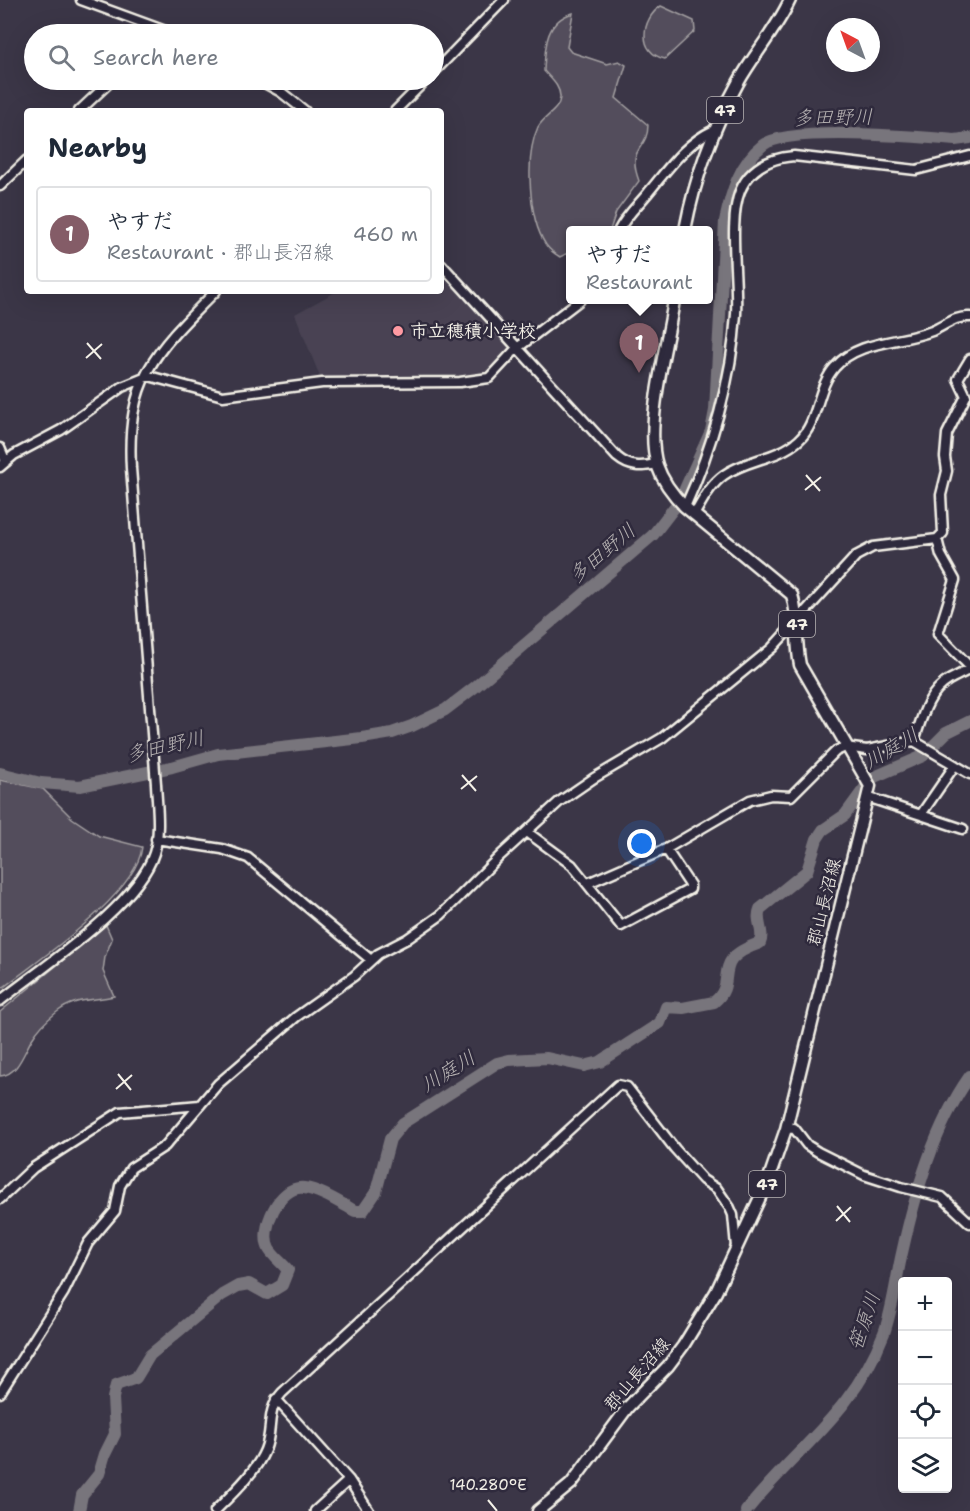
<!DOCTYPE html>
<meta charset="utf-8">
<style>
:root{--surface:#fff;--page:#f2f2f3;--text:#1f2937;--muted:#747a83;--line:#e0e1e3;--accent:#845c67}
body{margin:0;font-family:"Shantell Sans","Klee One",sans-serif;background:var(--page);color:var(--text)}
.controls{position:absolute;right:18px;bottom:18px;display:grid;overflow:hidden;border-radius:6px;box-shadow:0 6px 24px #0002}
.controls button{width:54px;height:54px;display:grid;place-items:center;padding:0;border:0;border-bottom:2px solid var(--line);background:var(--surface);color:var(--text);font:30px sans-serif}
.compass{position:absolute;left:826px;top:18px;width:54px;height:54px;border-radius:50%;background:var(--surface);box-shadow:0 6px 24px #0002;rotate:319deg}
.you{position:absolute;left:642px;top:844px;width:21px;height:21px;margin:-15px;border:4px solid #fff;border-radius:50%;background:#1a73e8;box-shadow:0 0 0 9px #1a73e833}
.badge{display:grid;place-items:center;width:39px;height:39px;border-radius:50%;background:var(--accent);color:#fff;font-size:20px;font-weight:700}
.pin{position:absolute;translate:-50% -50px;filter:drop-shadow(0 2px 3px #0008)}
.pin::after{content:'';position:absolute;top:32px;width:21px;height:18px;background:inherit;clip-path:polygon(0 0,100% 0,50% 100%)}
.popup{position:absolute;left:566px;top:226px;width:147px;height:78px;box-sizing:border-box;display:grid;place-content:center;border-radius:6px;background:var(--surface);filter:drop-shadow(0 2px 4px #0005);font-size:20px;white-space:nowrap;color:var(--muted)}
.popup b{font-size:22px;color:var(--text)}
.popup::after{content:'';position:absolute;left:50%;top:100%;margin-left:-12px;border:12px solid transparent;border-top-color:var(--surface)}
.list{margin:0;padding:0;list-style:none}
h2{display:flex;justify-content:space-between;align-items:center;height:78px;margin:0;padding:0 24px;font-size:26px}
h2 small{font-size:20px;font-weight:400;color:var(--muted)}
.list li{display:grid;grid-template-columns:39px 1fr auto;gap:18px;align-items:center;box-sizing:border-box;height:96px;margin:0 12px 12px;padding:0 12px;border:2px solid var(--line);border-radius:6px}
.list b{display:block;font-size:22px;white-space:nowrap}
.list p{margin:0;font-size:20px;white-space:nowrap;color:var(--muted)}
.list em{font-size:20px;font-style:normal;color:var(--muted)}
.icon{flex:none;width:33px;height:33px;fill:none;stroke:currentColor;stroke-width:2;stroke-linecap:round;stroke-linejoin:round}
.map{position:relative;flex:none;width:970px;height:1511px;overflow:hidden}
.search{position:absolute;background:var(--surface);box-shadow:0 6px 24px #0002;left:24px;top:24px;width:420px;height:66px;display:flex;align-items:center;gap:15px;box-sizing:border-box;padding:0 21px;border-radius:33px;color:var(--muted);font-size:22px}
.panel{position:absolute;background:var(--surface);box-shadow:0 6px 24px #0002;left:24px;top:108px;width:420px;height:186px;border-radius:6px}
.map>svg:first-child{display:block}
.built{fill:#484352}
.green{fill:#534e5c;stroke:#a4a0a2;stroke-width:1.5}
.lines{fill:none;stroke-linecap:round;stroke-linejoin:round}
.river{stroke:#78747b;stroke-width:12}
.minor-casing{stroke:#f4f1e8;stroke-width:13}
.major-casing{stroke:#f4f1e8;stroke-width:15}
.minor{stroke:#2f2a3d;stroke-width:8}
.major{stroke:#2f2a3d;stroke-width:10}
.ticks{fill:none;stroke:#f4f1e8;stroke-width:2}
.poi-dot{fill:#ff9aa2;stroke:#2f2a3d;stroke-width:2}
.labels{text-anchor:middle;stroke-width:5;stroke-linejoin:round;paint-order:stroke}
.shield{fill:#2f2a3d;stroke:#b9b5b5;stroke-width:1.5}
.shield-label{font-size:16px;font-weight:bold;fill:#f4f1e8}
.poi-label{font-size:18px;font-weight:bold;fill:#f4f1e8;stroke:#2f2a3d;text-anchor:start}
.street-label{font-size:18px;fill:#f4f1e8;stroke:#2f2a3d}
.water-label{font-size:20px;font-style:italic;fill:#b6b2b2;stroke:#2f2a3d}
.ticks-label{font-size:15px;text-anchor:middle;fill:#f4f1e8;stroke:#2f2a3d;stroke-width:5;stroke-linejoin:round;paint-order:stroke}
</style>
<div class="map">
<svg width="970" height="1511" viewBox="0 0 970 1511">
<rect width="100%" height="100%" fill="#3b3647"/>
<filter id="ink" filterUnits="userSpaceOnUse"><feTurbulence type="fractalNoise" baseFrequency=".0167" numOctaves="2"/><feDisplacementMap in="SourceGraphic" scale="12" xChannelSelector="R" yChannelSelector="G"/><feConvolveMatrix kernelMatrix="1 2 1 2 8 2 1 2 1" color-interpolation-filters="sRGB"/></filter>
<g filter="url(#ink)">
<path class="built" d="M441,271L509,348V352L487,375L478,378L320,377L295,314L337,291H441Z"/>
<path class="green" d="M661,6L694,21L695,31L665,59C637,53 641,19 661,6Z
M573,13L567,47L571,52L607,64L619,61L626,65L616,98L648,125C648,151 626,146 639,181L616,212L610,230H570V252L560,257C555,254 549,249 546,245C528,218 525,155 538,127C544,116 559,111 560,98C561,87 551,79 544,71C545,47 545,21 573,13Z
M0,780L43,789L72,818L99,836L142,847C137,895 38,960 0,990Z
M106,925L112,939L105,957L103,971L114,996C94,1001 76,997 57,1012C48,1019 38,1029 32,1039C24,1052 18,1075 0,1076V1012Z"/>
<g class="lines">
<path class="river" d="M0,773L41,783L80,786L172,767L218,754L362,738L392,733L412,726L445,710L475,687L653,535L680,500L711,431L715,410L725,221C731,193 739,164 763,145C788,126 920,137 955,140L970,138
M79,1511L82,1495L99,1474L105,1454L115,1434L113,1398L116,1385L136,1378L150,1355L222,1295L238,1286L249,1284L267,1294L282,1285L288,1270C282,1263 273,1256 269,1249C259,1230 279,1185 304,1188C321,1190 340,1203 355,1211H363L376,1192L390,1139L403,1123L497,1063L509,1060L547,1058L584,1066L600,1062L660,1023L666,1007L683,1008L714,1002C740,981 707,961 760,943C765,931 755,921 760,909L807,871L817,839L823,830L845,815L872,778L923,756L946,733L970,721
M746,1511C797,1447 853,1414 884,1333C893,1308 896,1279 902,1253C915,1194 934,1127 970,1076"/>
<g class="minor-casing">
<path id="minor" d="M81,0L174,34
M434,72L504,0
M259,80L281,92L305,111
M79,111L112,80
M395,111L426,80
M0,186L27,160
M619,230C626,216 637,206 647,194C668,169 684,144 714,130
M441,264L617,457C630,468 641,467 657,464
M0,448L6,462
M0,467L14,455L61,430L122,387L149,376L223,396L322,383L460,382L489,378L516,349L580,300
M685,507C712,448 732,379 736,314C738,279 728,221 740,191C750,167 770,158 794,156L916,170L970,156
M694,515C703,500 710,485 724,475C747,459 778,459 799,440C819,422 816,388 835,367C858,340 901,343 932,331C946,325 955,316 970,317
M937,539L941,555L955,580L938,634L970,667
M914,741C922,718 927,693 949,680C956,676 963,673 970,669
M867,797L963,829
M922,813L955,765
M527,832L572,865L621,926L690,889V885L666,849
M156,839L222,849L248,858L371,960
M588,883L666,849L750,800L771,795L791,796L836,751L845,747L867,750L914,741L970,774
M0,1001C44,966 138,905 154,853C161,831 157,806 156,784L131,468C126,378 157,350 216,291
M786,1129L794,1128L807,1145L818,1152L864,1175L901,1187L942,1197L970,1223
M0,1199L33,1168L120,1112L200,1105
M0,1393L64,1292L88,1243L115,1211L120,1186L131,1168L165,1146L218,1084L296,1017L354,976L378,954L407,939L441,915L501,855L559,802L594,778L662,738L772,648L856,556L873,547L937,539L943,533L941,495L947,471L945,457L947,434L966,396L958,379L970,359
M276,1399L349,1480L369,1511
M215,1511C232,1494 256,1472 265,1450C274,1428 265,1412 282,1393L618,1085L627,1087L675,1149L703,1180L717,1189L730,1208L733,1215L736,1247
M315,1511L349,1480"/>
</g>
<g class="major-casing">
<path id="major" d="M685,230C695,178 712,130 738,83C754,54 776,30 790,0
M538,1511L571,1484L628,1407L668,1366L683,1346L716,1292L769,1178L786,1129L870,786L800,665C795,642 799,618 792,595L685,507C674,496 662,480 657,465C644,424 668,343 674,300"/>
</g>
<use href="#minor" class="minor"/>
<use href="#major" class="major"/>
</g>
</g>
<path class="ticks" d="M87,343L101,359M86,358L102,344M806,475L820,491M805,490L821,477M462,775L476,791M461,789L477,776M118,1074L131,1090M116,1089L132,1075M837,1206L850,1222M836,1221L851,1207M488,1500L497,1511"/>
<circle class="poi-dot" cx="398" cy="331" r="6"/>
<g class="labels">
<g class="shield">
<rect x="707" y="97" width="36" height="26" rx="4.5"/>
<rect x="779" y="611" width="36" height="26" rx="4.5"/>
<rect x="749" y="1171" width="36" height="26" rx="4.5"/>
</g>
<g class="shield-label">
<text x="725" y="116">47</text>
<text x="797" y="630">47</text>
<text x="767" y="1190">47</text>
</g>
<g class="poi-label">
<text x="410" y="337">市立穂積小学校</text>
</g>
<g class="street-label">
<text transform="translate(824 902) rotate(-76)" y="6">郡山長沼線</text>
<text transform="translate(637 1374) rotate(-49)" y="6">郡山長沼線</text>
</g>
<g class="water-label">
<text transform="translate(833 117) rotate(-1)" y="7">多田野川</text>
<text transform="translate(602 553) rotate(-40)" y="7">多田野川</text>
<text transform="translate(165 746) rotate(-13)" y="7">多田野川</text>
<text transform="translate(891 748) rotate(-31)" y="7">川庭川</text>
<text transform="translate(448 1071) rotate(-32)" y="7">川庭川</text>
<text transform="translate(864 1321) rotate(-71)" y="7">笹原川</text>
</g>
</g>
<g class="ticks-label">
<text x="488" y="1490">140.280°E</text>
</g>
</svg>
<div class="controls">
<button>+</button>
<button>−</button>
<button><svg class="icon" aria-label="locate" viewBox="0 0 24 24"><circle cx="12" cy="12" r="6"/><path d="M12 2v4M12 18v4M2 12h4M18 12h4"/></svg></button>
<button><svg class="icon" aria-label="layers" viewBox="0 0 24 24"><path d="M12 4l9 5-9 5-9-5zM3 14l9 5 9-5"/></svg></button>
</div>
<svg class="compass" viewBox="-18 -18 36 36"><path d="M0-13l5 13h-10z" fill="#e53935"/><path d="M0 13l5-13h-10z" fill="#747a83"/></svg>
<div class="you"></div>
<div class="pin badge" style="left:639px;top:373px">1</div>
<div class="popup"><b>やすだ</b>Restaurant</div>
<div class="search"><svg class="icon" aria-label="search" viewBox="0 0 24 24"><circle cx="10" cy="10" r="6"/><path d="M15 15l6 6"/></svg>Search here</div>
<section class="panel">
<h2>Nearby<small></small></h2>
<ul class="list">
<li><span class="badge">1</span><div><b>やすだ</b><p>Restaurant · 郡山長沼線</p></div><em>460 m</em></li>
</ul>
</section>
</div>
